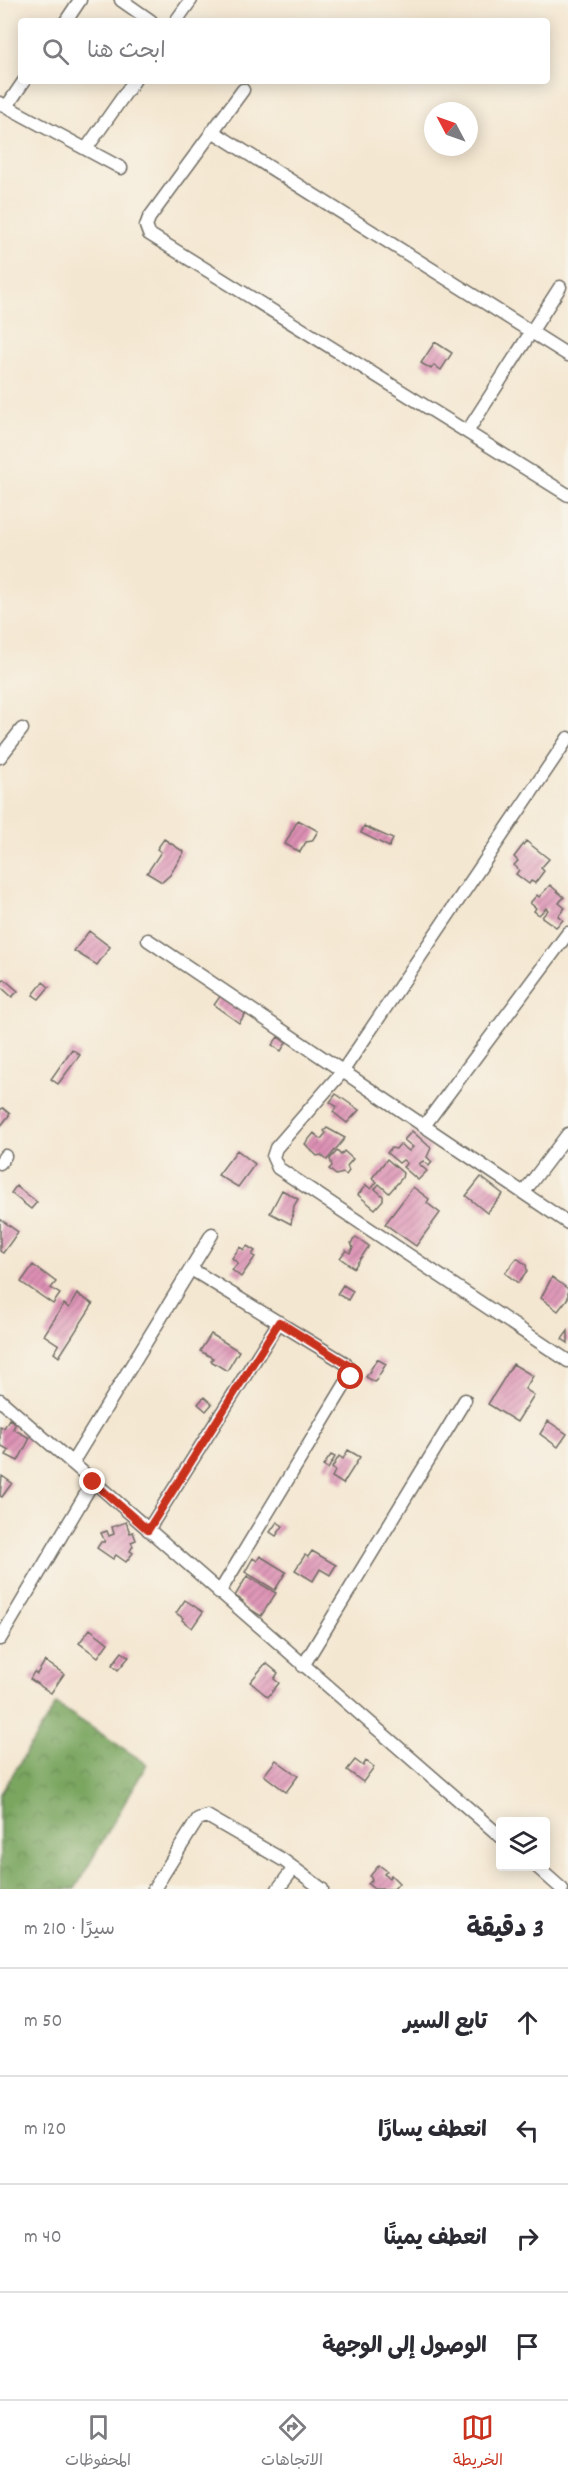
<!DOCTYPE html>
<html lang="ar">
<meta charset="utf-8">
<style>
:root{--surface:#fff;--page:#f2f2f3;--text:#2b2b33;--muted:#7c7c81;--line:#e1e1e2;--accent:#c8321e}
body{margin:0;font-family:Dekko,"Playpen Sans Arabic",sans-serif;background:var(--page);color:var(--text);direction:rtl}
.controls{position:absolute;right:18px;bottom:18px;display:grid;overflow:hidden;border-radius:6px;box-shadow:0 3px 15px #0003}
.controls button{width:54px;height:54px;display:grid;place-items:center;padding:0;border:0;border-bottom:2px solid var(--line);background:var(--surface);color:var(--text);font:30px sans-serif}
.compass{position:absolute;left:424px;top:102px;width:54px;height:54px;border-radius:50%;background:var(--surface);box-shadow:0 3px 15px #0003;rotate:311deg}
.stop{position:absolute;width:18px;height:18px;margin:-14px;border:4px solid #c8321e;border-radius:50%;background:#fff}
.stop.end{background:#c8321e;border-color:#fff;box-shadow:0 2px 6px #0008}
.list{margin:0;padding:0;list-style:none}
h2{display:flex;justify-content:space-between;align-items:center;height:78px;margin:0;padding:0 24px;font-size:26px}
h2 small{font-size:20px;font-weight:400;color:var(--muted)}
.list li{display:grid;grid-template-columns:39px 1fr auto;gap:18px;align-items:center;box-sizing:border-box;height:108px;padding:0 24px;border-top:2px solid var(--line)}
.list b{display:block;font-size:22px;white-space:nowrap}
.list em{font-size:20px;font-style:normal;color:var(--muted)}
.icon{flex:none;width:33px;height:33px;fill:none;stroke:currentColor;stroke-width:2;stroke-linecap:round;stroke-linejoin:round}
.map{position:relative;flex:none;width:568px;height:1889px;overflow:hidden;direction:ltr}
.search{position:absolute;background:var(--surface);box-shadow:0 3px 15px #0003;left:18px;right:18px;top:18px;height:66px;display:flex;align-items:center;gap:15px;box-sizing:border-box;padding:0 21px;border-radius:6px;color:var(--muted);font-size:22px}
.sheet{height:510px;background:var(--surface)}
nav{display:flex;justify-content:space-around;align-items:center;box-sizing:border-box;height:84px;border-top:2px solid var(--line);background:var(--surface);font-size:16px;color:var(--muted)}
nav a{display:grid;justify-items:center;gap:3px}
nav .on{color:var(--accent)}
.map>svg:first-child{display:block}
.forest{fill:url(#forest-crowns);stroke:#526846;stroke-width:1.5}
.building{fill:url(#building-hatch)}
.lines{fill:none;stroke-linecap:round;stroke-linejoin:round}
.street-casing{stroke:#716d65;stroke-width:15}
.street{stroke:#fff;stroke-width:12}
.route{stroke:#c8321e;stroke-width:8}
</style>
<div class="map">
<svg width="568" height="1889" viewBox="0 0 568 1889">
<defs>
<pattern id="forest-crowns" width="20" height="18" patternUnits="userSpaceOnUse" patternTransform="scale(1.5)"><rect width="20" height="18" fill="#7aa660"/><path d="M2 6a3 3 0 1 1 6 0M12 15a3 3 0 1 1 6 0" fill="none" stroke="#64874f"/></pattern>
<pattern id="building-hatch" width="6" height="6" patternUnits="userSpaceOnUse" patternTransform="scale(1.5)"><rect width="6" height="6" fill="#dd90b4"/><path d="M-1 1l2-2M0 6l6-6M5 7l2-2" fill="none" stroke="#b37693"/></pattern>
</defs>
<rect width="100%" height="100%" fill="#f7f3e8"/>
<filter id="ink" filterUnits="userSpaceOnUse"><feTurbulence type="fractalNoise" baseFrequency=".0167" numOctaves="2"/><feDisplacementMap in="SourceGraphic" scale="12" xChannelSelector="R" yChannelSelector="G"/><feConvolveMatrix kernelMatrix="1 2 1 2 8 2 1 2 1" color-interpolation-filters="sRGB"/></filter>
<filter id="wash" filterUnits="userSpaceOnUse"><feTurbulence type="fractalNoise" baseFrequency=".008" numOctaves="4" result="noise"/><feDisplacementMap in="SourceGraphic" scale="24" xChannelSelector="R" yChannelSelector="G"/><feGaussianBlur stdDeviation="1.35" result="paint"/><feColorMatrix in="noise" values="0 0 0 0 0 0 0 0 0 0 0 0 0 0 0 0 0 1.4 0 .05"/><feComposite in="paint" operator="in"/></filter>
<g filter="url(#wash)">
<rect width="100%" height="100%" fill="#f4e7d1"/>
<path class="forest" d="M56,1704L147,1764L75,1889H0V1795Z"/>
<g id="blocks">
<path class="building" d="M435,342L452,353L441,370L434,365L431,369L421,363Z
M298,820L318,831L312,841L306,842L300,852L285,844Z
M364,826L393,839L389,847L361,833Z
M164,839L184,852L170,875L162,882L147,873L161,852L157,849Z
M526,841L549,859L541,868L544,871L535,883L531,881L529,884L516,874L519,870L514,865L518,861L514,857Z
M550,885L564,897L559,903L565,908L558,916L563,920L556,927L542,917L548,910L546,908L539,915L534,911L536,908L530,903L537,895L539,897Z
M89,931L110,947L97,965L74,951Z
M4,979L18,991L12,997L0,986Z
M43,982L49,987L39,999L33,995Z
M221,995L246,1013L239,1023L214,1005Z
M278,1037L286,1043L281,1051L272,1045Z
M72,1049L80,1055L58,1084L51,1079Z
M336,1094L359,1110L347,1123L333,1112L337,1107L330,1102Z
M3,1108L10,1114L0,1127V1110Z
M327,1128L345,1138L327,1160L321,1155L317,1156L305,1144L314,1133L321,1139L326,1133L324,1131Z
M412,1131L431,1148L427,1157L432,1162L429,1166L423,1161L419,1164L427,1171L418,1180L403,1167L407,1163L403,1160L399,1163L387,1153L391,1148L396,1149L400,1144L409,1151L413,1147L404,1140Z
M237,1150L255,1164L238,1187L218,1175Z
M337,1151L341,1155L344,1151L353,1159L347,1166L349,1171L346,1175L343,1173L336,1175L329,1169L332,1166L330,1159Z
M387,1159L403,1173L402,1178L389,1193L379,1184L375,1189L383,1196V1200L375,1209L358,1195L366,1185L371,1189L377,1182L372,1178Z
M481,1177L503,1194L487,1213L466,1196Z
M16,1186L37,1202L31,1209L11,1193Z
M413,1187L429,1199L427,1203L440,1213L416,1246L385,1224Z
M282,1190L298,1199L294,1206L291,1224L270,1213Z
M0,1219L18,1232L3,1253L0,1251Z
M356,1237L369,1246L354,1268L340,1258L346,1250L350,1253L353,1248L351,1243Z
M247,1246L255,1251L252,1255L255,1257L241,1277L232,1270L238,1263L232,1258L240,1247L244,1250Z
M517,1258L526,1265L527,1271L518,1283L505,1273Z
M33,1265L56,1282L51,1288L60,1294L53,1304L21,1282Z
M552,1277L568,1289V1298L558,1311L541,1298Z
M343,1285L353,1291L348,1300L337,1294Z
M77,1294L93,1304L59,1357L54,1353L59,1345L44,1335L64,1304L69,1308Z
M568,1331V1343L562,1339Z
M211,1334L239,1351L227,1371L211,1361L213,1358L200,1351Z
M377,1359L386,1364L375,1382L366,1377Z
M513,1364L533,1376L525,1389L534,1395L517,1422L488,1404Z
M204,1397L212,1404L206,1411L198,1404Z
M9,1419L16,1423L13,1429L30,1438L18,1461L6,1455L9,1450L0,1445V1426L4,1428Z
M548,1421L567,1434L558,1447L540,1434Z
M348,1450L360,1457L343,1484L332,1477L335,1471L332,1468L339,1456L343,1459Z
M331,1455L335,1457L328,1469L323,1466Z
M2,1476L12,1483L2,1497L0,1496Z
M126,1522L130,1533L133,1532L136,1540L131,1542L133,1546L130,1551L133,1553L126,1562L116,1555L113,1559L97,1548L101,1542H105L101,1533L107,1531L109,1536L114,1534L112,1527Z
M277,1522L283,1526L276,1536L270,1532Z
M312,1551L336,1565L330,1575L320,1569L313,1581L295,1570L305,1555L308,1557Z
M260,1556L286,1572L275,1590L245,1572L253,1558L257,1561Z
M247,1576L276,1593L261,1616L242,1604L243,1601L235,1596Z
M185,1600L203,1612L192,1628L182,1620L183,1618L176,1613Z
M90,1629L108,1643L98,1657L79,1643Z
M122,1652L129,1657L118,1670L112,1665Z
M45,1661L64,1674L51,1693L30,1679L34,1672L37,1674Z
M266,1663L278,1673L274,1679L279,1683L268,1697L250,1682Z
M276,1760L298,1776L286,1792L264,1775Z
M355,1760L363,1766L366,1761L374,1767L363,1782L347,1770Z
M379,1865L387,1871L384,1874L389,1878L391,1875L399,1883L394,1889H374L368,1884L372,1880L370,1876Z"/>
</g>
</g>
<g filter="url(#ink)">
<use href="#blocks" fill-opacity="0" stroke="#716d65" stroke-width="1.5"/>
<g class="lines">
<g class="street-casing">
<path id="street" d="M121,0L151,21
M66,21L80,0
M176,21L191,0
M243,90L149,218L146,226L149,234L568,495
M0,103L121,168
M7,106L24,81
M212,131L568,355
M86,149L134,81
M467,432L560,287
M568,738L342,1072L276,1148L273,1157L278,1168L568,1361
M0,757L22,729
M148,940L568,1223
M424,1126L568,933
M0,1163L5,1156
M524,1192L568,1134
M191,1269L345,1363L352,1373L219,1593
M0,1400L500,1836
M72,1463L212,1234
M148,1530L279,1322
M0,1639L93,1482
M303,1666L465,1400
M536,1866L562,1889
M154,1889L198,1819L207,1816L283,1860L322,1889
M278,1889L294,1868"/>
</g>
<use href="#street" class="street"/>
</g>
</g>
<g class="lines" filter="url(#ink)">
<path class="route" d="M93,1482L148,1530L279,1322L348,1365L351,1377"/>
</g>
</svg>
<div class="controls">
<button><svg class="icon" aria-label="layers" viewBox="0 0 24 24"><path d="M12 4l9 5-9 5-9-5zM3 14l9 5 9-5"/></svg></button>
</div>
<svg class="compass" viewBox="-18 -18 36 36"><path d="M0-13l5 13h-10z" fill="#e53935"/><path d="M0 13l5-13h-10z" fill="#7c7c81"/></svg>
<div class="stop" style="left:351px;top:1377px"></div>
<div class="stop end" style="left:93px;top:1482px"></div>
<div class="search"><svg class="icon" aria-label="search" viewBox="0 0 24 24"><circle cx="10" cy="10" r="6"/><path d="M15 15l6 6"/></svg>ابحث هنا</div>
</div>
<section class="sheet">
<h2>3 دقيقة<small>سيرًا · 210 m</small></h2>
<ul class="list">
<li><svg class="icon" aria-label="ahead" viewBox="0 0 24 24"><path d="M12 20V5M6 11l6-6 6 6"/></svg><div><b>تابع السير</b></div><em>50 m</em></li>
<li><svg class="icon" aria-label="left" viewBox="0 0 24 24"><path d="M17 20v-9H6M10 6l-5 5 5 5"/></svg><div><b>انعطف يسارًا</b></div><em>120 m</em></li>
<li><svg class="icon" aria-label="right" viewBox="0 0 24 24"><path d="M7 20v-9h11M14 6l5 5-5 5"/></svg><div><b>انعطف يمينًا</b></div><em>40 m</em></li>
<li><svg class="icon" aria-label="arrive" viewBox="0 0 24 24"><path d="M6 21V4h12l-3 4 3 4H6"/></svg><div><b>الوصول إلى الوجهة</b></div></li>
</ul>
</section>
<nav>
<a class="on"><svg class="icon" aria-label="map" viewBox="0 0 24 24"><path d="M3 6l6-2 6 2 6-2v14l-6 2-6-2-6 2zM9 4v14M15 6v14"/></svg>الخريطة</a>
<a><svg class="icon" aria-label="directions" viewBox="0 0 24 24"><path d="M12 3l9 9-9 9-9-9zM9 14v-3h6M13 9l2 2-2 2"/></svg>الاتجاهات</a>
<a><svg class="icon" aria-label="saved" viewBox="0 0 24 24"><path d="M7 4h10v16l-5-4-5 4z"/></svg>المحفوظات</a>
</nav>
